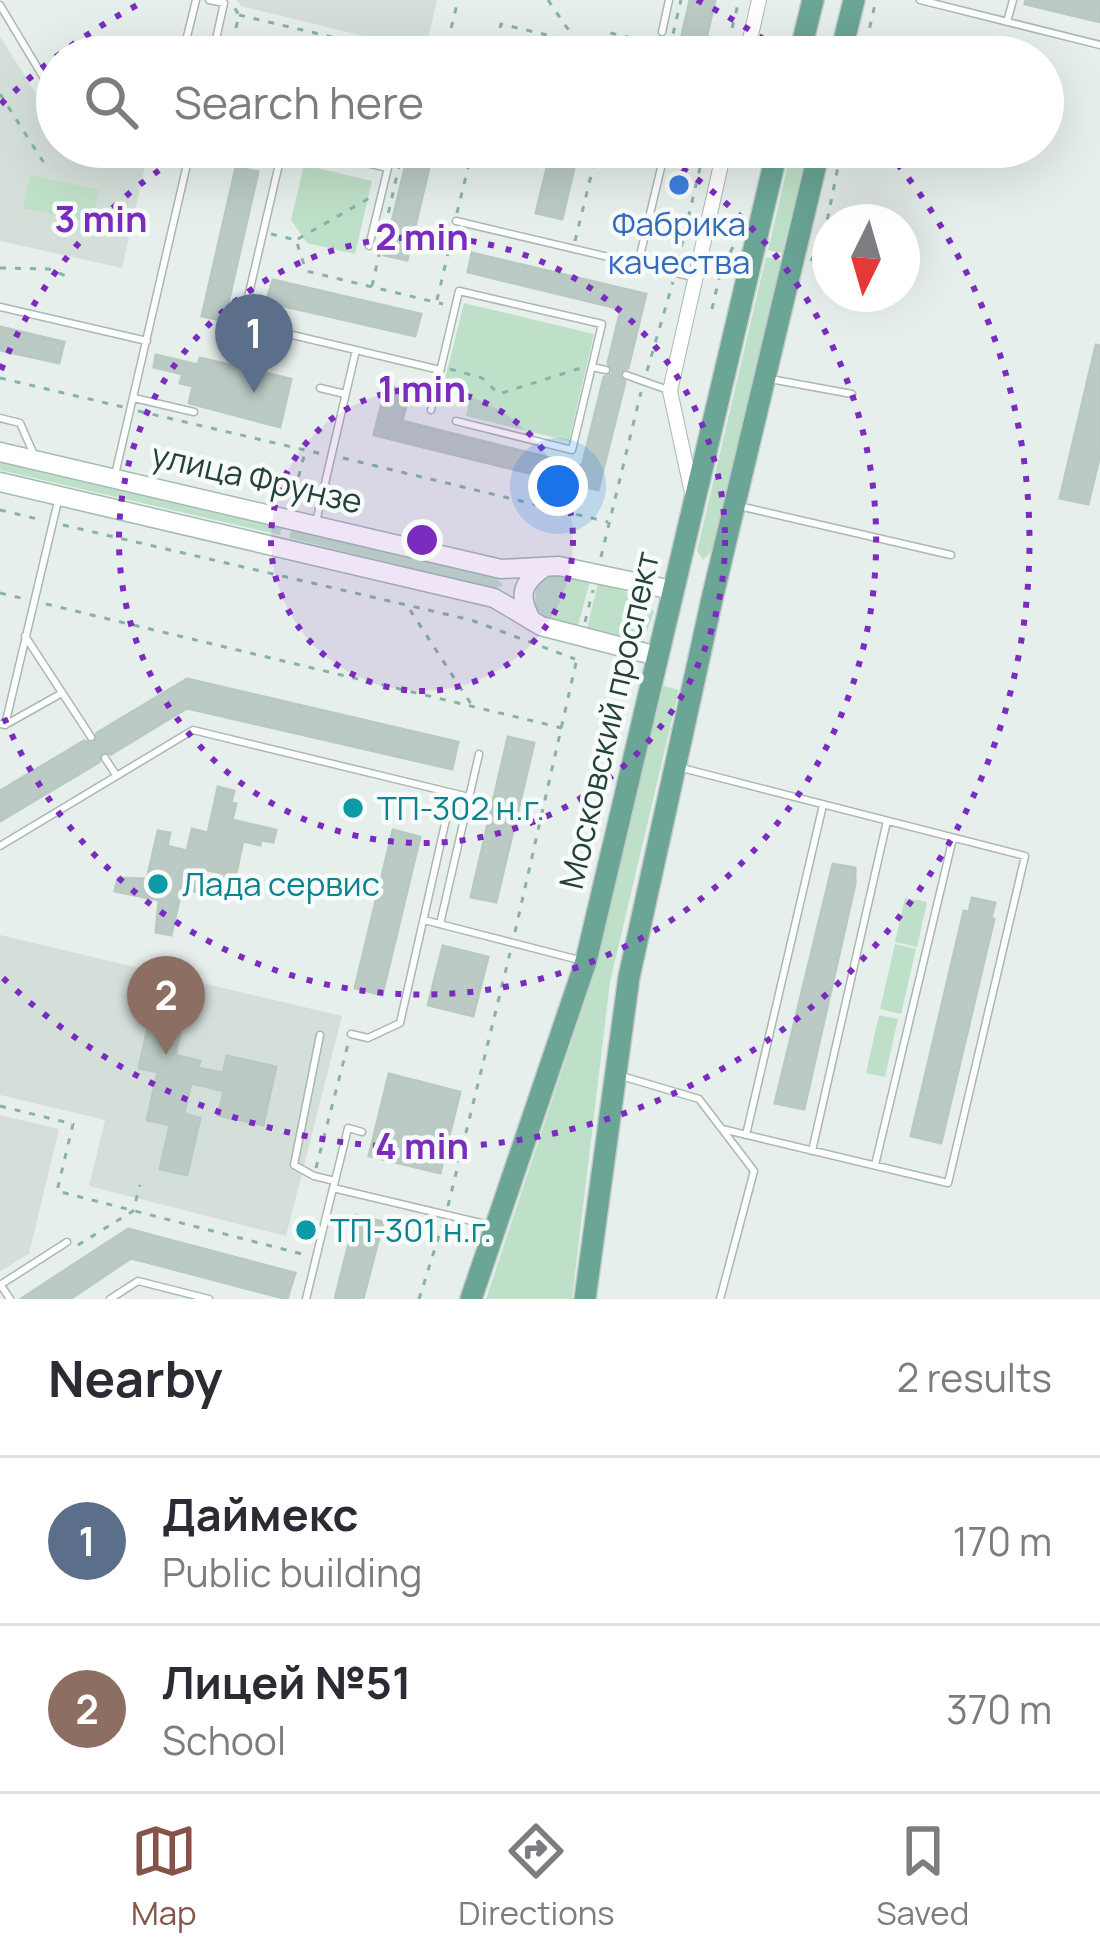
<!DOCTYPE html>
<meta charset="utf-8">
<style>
:root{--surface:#fff;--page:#f7f7f7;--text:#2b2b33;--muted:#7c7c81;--line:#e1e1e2;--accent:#855347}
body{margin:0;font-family:Manrope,sans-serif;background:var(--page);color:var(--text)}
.compass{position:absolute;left:812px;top:204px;width:108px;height:108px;border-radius:50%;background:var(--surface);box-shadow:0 12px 48px #0002;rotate:185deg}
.you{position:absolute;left:558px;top:486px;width:42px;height:42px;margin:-30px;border:9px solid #fff;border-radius:50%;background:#1a73e8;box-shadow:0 0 0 18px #1a73e833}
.badge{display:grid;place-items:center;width:78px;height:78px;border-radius:50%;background:var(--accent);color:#fff;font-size:39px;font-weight:700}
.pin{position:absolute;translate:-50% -99px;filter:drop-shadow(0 3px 6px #0008)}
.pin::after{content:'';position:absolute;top:63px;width:42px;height:36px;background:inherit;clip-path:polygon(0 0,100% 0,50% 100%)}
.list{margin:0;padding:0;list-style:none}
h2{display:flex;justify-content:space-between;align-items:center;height:156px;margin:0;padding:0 48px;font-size:51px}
h2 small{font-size:39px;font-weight:400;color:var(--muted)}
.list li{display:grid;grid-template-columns:78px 1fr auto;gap:36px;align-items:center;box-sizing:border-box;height:168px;padding:0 48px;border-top:3px solid var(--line)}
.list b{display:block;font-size:45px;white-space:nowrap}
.list p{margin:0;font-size:39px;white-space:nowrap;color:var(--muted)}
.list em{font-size:39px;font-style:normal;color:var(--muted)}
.icon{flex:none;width:66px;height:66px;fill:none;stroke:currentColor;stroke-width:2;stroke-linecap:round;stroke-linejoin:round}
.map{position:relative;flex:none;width:1100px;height:1299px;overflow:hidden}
.search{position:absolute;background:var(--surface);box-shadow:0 12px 48px #0002;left:36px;right:36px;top:36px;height:132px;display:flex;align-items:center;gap:30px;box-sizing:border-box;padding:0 42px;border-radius:66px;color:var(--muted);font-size:45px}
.sheet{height:492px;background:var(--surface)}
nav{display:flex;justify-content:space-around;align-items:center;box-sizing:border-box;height:168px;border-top:3px solid var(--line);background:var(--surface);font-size:33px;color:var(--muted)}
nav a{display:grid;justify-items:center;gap:6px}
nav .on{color:var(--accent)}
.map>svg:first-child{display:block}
.built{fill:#d4dfda}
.green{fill:#bfe0c8}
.building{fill:#bbcac4;stroke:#b8c9c2;stroke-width:3}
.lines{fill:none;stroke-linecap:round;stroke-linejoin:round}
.service-casing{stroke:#a8b8b2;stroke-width:9}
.minor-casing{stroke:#a8b8b2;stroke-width:16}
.secondary-casing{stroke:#a4bbb3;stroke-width:21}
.primary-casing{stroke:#c2cac8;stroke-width:24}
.path{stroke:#86b3a5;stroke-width:3;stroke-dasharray:6 9;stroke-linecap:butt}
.service{stroke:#fff;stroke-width:6}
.minor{stroke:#fff;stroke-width:14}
.secondary{stroke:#fff;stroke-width:18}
.primary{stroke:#6aa596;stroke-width:21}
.ring{fill:none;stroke:#7b2cbf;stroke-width:6;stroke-dasharray:6 12}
.shop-dot{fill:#3f7fe0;stroke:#f7fbf9;stroke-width:4.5}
.culture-dot{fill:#0f9aa8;stroke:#f7fbf9;stroke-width:4.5}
.labels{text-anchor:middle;stroke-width:9;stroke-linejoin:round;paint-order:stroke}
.shop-label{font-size:33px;fill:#366cbe;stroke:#f7fbf9}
.street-label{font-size:33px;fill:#24423a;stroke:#f7fbf9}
.culture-label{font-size:33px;fill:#0d838f;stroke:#f7fbf9;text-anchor:start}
.centre{fill:#7b2cbf;stroke:#f7fbf9;stroke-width:6}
.ring-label{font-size:36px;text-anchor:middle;font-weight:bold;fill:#7b2cbf;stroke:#f7fbf9;stroke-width:9;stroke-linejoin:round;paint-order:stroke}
</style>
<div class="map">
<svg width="1100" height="1299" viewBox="0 0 1100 1299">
<rect width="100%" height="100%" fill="#e6efeb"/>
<path class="built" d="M237,0H437L425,51L241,6Z
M0,37L57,126V147H79L146,162L122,268L0,241Z
M0,935L342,1016L286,1236L89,1186L105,1120L0,1095Z
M0,1115L59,1129L29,1254L0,1271Z"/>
<path class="green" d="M792,147H808L782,253L768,250Z
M304,165L372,181L355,254L307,243L291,220Z
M30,175L99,190L92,223L23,208Z
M766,257L781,260L712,551L703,560L697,551Z
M464,303L594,334L569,441L466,416L471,394L443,387Z
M0,459L282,526L280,535L0,470Z
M292,528L496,578L503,586L494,588L289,538Z
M550,574L590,581L578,626L544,617L534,606L537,582Z
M598,583L646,598L654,612L647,631L630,638L587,628Z
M663,686L679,690L610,982L572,1299H486L593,977Z
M905,898L927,902L917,947L895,942Z
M895,944L916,949L901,1014L880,1009Z
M879,1015L898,1019L885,1077L866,1073Z"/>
<path class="building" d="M690,0H715L702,57H677Z
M1026,0H1100V22L1025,4Z
M410,147H434L407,260L384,255Z
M552,147H579L562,219L536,213Z
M236,167L258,172L224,321L202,316Z
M472,253L646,294L628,368L619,374L625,382L598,490L374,435L386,386L410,391L402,421L582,466L604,377L613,373L608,363L621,309L468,272Z
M273,280L421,314L415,336L266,302Z
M0,327L64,342L59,363L0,350Z
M1096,345L1100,346V455L1088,504L1060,498Z
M156,355L198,365L200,358L291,379L280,427L189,403L193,386L180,383L183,374L154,367Z
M187,679L458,742L452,769L187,708L111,754L102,751L99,762L0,821V791L84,741L94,744L97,733Z
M508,737L534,743L496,902L471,897Z
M218,787L234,791L231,803L236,804L232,820L276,830L273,842L261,840L260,845L243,841L233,887L222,885L225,874L203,869L198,892L182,888L171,935L156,932L159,900L115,891L118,878L147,879L158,831L170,833L167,846L187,851L192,829L208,833Z
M393,830L420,837L382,995L355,988Z
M833,864L855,868V884L804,1109L775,1103Z
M972,898L995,903L991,918L994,919L941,1143L911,1136L964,911L969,912Z
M443,946L488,957L473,1016L428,1005Z
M153,1005L185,1012L175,1055L200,1061L198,1068L223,1073L227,1056L276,1067L263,1125L218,1115L224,1091L191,1083L184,1114L200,1118L187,1175L160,1169L170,1125L147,1120L158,1072L139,1068Z
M389,1074L460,1092L440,1173L369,1156Z
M356,1215L383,1222L363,1299H335Z
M128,1229L295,1273L287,1299L131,1258L70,1299H21Z"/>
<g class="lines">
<g class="service-casing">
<path id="service" d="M209,0L224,3L212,57
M920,0L1100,45
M0,5L57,100
M1007,22L1013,0
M662,32L669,0
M182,57L196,0
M127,147L188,161
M283,147L242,323L440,370
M298,147L388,168
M456,221L693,277
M369,246L393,147
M638,264L666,147
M0,307L147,341
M592,367L606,370
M626,375L668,390
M770,379L852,394
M320,388L345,394
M134,398L194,412
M431,410L459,291L602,324L572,450L456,421
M0,418L20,423L35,457
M115,475L191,147
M739,506L951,555
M316,522L356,350
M25,636L91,737
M0,724L5,725L62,693
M5,725L58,501
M105,758L116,775
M678,767L1025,856L948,1183L722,1129
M0,846L193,730L469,797
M424,920L583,961
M440,924L479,754
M351,1034L368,1038L400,1023L452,793
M320,1035L294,1165L314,1176L335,1181L333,1188L489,1225
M618,1075L699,1099L754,1171L720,1299
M746,1135L823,805
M812,1151L887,821
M875,1165L953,838
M335,1181L348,1128L362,1132
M0,1284L10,1299
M0,1285L67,1242
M110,1299L138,1281L209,1299
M306,1299L333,1188"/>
</g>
<g class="minor-casing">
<path id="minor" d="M746,57L759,0
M692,493L670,391L725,147"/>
</g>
<g class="secondary-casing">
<path id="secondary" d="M0,452L501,569L559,566L672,590
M0,482L494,598L541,626L657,656
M532,621C517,596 522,582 545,567"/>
</g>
<g class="primary-casing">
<path id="primary" d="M799,57L813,0
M840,57L854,0
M471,1299L586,961L778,147
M585,1299L629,977L712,599L820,147"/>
</g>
<path class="path" d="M548,0L574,38
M239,15L416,57
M229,57L239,15L234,7
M444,57L458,0
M493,57L501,24L601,48
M601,57L606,32L670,47L681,0
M725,57L739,0
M863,57L876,0
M0,94L44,163
M457,213L473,147
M271,234L296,240L306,271L443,304
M298,239L373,196
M575,241L598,147
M678,261L705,147
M811,261L824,236L842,147
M0,268L49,269L66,276
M372,286L399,166
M437,300L454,228
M712,309L721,270L733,247
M450,369L482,378L499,394L584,367
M647,371L673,282
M0,378L123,407
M138,411L322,454
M343,458L608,522
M291,506L305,452
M0,510L42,520
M63,525L471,620L575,659
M601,557L641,392
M0,593L25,599
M46,604L562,728
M410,610L473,707
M585,622L593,590
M515,932L578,654
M0,1106L73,1124L57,1191L306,1255
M316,1168L348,1044
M448,1206L510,953
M78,1245L133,1211L140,1185
M419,1299L442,1226"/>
<use href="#service" class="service"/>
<use href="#minor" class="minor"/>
<use href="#secondary" class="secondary"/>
<use href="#primary" class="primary"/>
</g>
<circle cx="422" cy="540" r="151" fill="#7b2cbf" fill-opacity=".12"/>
<g class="ring">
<circle cx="422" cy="540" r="151"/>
<circle cx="422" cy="540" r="303"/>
<path d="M1 370A454 454 0 0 1 192 149M652 149A454 454 0 1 1 1 710"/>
<path d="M1 104A606 606 0 0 1 147 0M697 0A606 606 0 0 1 787 56M886 150A606 606 0 0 1 1 976"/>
</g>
<circle class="shop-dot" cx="679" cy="185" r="12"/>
<g class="culture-dot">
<circle cx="353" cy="808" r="12"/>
<circle cx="158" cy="884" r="12"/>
<circle cx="306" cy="1230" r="12"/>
</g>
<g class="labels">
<g class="shop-label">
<text x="679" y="236">Фабрика<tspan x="679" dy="38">качества</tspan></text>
</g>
<g class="street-label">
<text transform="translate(257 478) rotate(13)" y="12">улица Фрунзе</text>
<text transform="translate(609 720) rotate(-77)" y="12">Московский проспект</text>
</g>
<g class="culture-label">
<text x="377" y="820">ТП-302 н.г.</text>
<text x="182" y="896">Лада сервис</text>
<text x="330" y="1242">ТП-301 н.г.</text>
</g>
</g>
<circle cx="422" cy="540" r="18" class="centre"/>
<g class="ring-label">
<text x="101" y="232">3 min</text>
<text x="422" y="250">2 min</text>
<text x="422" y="402">1 min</text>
<text x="422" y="1159">4 min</text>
</g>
</svg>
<svg class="compass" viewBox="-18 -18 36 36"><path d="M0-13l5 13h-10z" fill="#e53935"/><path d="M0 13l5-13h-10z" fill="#7c7c81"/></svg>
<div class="you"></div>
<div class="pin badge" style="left:254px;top:393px;background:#5c6f8a">1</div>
<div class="pin badge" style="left:166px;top:1055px;background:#8d6e63">2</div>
<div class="search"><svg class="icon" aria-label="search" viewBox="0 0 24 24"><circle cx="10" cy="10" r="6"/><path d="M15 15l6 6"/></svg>Search here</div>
</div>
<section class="sheet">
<h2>Nearby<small>2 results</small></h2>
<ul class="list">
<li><span class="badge" style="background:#5c6f8a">1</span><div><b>Даймекс</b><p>Public building</p></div><em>170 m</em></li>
<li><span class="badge" style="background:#8d6e63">2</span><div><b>Лицей №51</b><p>School</p></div><em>370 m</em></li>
</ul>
</section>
<nav>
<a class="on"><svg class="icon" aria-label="map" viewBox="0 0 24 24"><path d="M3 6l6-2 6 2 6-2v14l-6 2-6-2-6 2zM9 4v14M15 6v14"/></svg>Map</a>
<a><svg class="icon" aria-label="directions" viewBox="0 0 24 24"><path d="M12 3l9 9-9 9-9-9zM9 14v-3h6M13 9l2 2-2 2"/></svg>Directions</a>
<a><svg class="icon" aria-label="saved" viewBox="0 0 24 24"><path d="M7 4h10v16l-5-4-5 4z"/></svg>Saved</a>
</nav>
